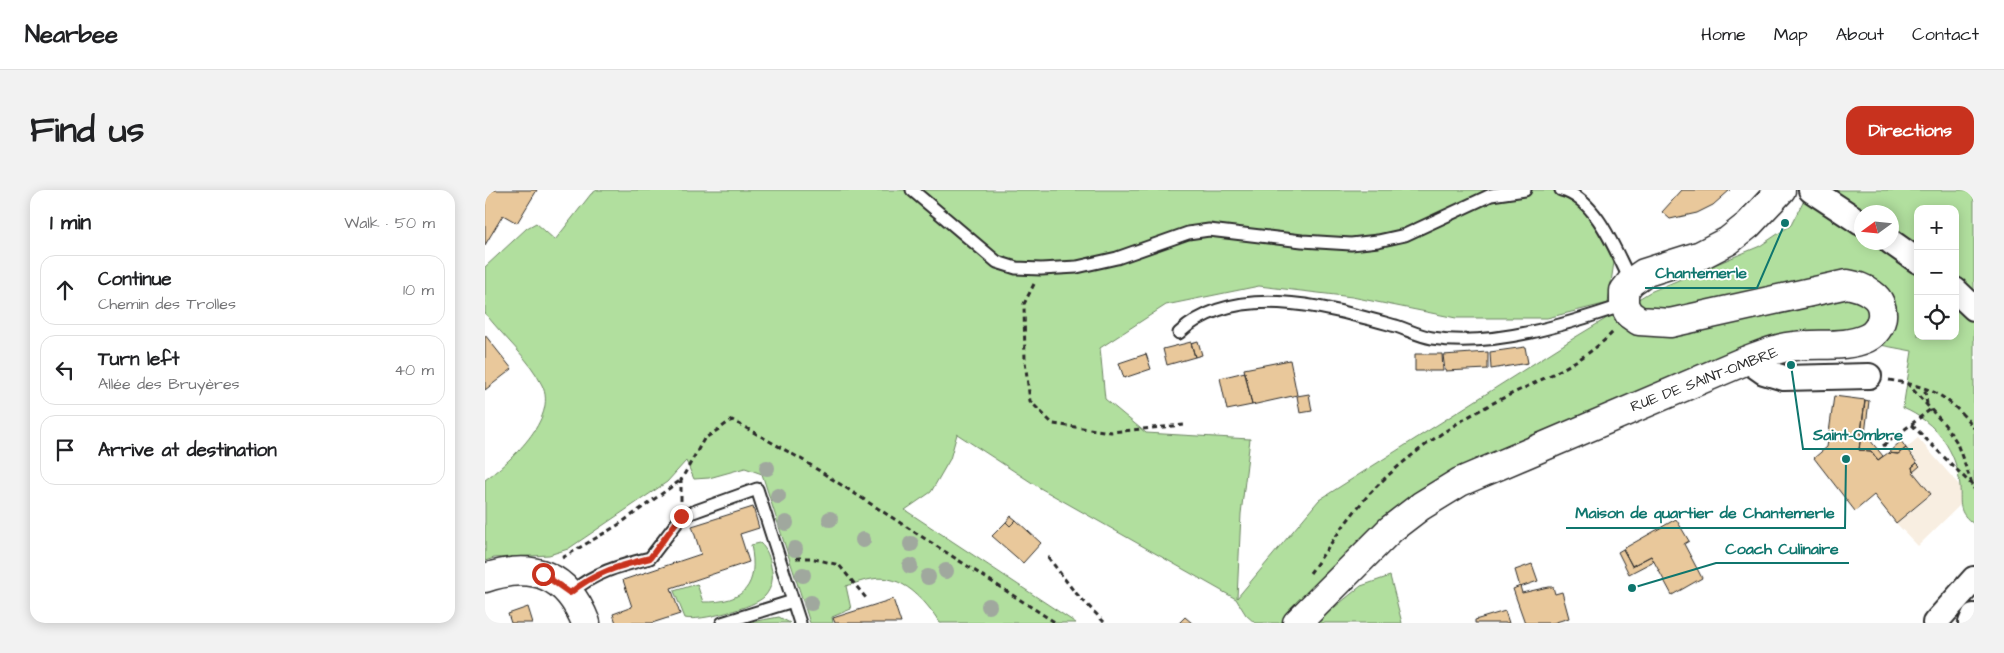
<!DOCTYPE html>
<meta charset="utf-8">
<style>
:root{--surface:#fff;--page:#f2f2f2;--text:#202124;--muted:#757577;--line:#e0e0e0;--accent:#c8321e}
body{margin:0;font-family:"Architects Daughter",sans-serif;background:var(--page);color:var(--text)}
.controls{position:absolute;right:15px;top:15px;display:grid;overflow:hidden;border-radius:10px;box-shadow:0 2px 12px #0003}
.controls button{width:45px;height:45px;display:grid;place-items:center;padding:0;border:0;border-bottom:1px solid var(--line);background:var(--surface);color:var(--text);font:25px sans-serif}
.compass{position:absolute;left:1369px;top:15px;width:45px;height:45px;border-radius:50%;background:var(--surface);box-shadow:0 2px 12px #0003;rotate:255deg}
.stop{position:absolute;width:15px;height:15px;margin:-11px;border:4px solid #c8321e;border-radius:50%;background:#fff}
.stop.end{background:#c8321e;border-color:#fff;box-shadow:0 1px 5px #0008}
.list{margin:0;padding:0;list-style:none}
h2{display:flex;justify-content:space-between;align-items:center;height:65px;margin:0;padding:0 20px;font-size:21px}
h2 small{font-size:16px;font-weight:400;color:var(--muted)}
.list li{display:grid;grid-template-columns:32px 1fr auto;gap:15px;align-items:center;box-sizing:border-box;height:70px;margin:0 10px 10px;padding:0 10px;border:1px solid var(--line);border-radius:15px}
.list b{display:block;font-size:19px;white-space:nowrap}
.list p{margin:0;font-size:16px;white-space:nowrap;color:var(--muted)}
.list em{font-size:16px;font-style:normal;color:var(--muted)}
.icon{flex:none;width:28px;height:28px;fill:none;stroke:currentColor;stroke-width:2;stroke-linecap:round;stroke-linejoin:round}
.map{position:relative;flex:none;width:1489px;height:433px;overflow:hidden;border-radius:15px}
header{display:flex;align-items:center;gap:30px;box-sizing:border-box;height:70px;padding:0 25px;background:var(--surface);border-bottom:1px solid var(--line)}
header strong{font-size:24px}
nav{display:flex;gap:28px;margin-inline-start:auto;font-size:18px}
.intro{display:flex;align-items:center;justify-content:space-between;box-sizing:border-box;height:120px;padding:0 30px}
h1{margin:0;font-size:35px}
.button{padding:12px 22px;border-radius:15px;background:var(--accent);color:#fff;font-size:18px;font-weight:700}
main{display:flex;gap:30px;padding:0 30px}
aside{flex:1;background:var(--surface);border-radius:15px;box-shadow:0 2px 12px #0003}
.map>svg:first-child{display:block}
.built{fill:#f8eee1}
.green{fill:#b1df9e;stroke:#6e8564;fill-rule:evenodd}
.building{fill:#e9c89b;stroke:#2b2b2b}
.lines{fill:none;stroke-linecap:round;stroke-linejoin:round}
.service-casing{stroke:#2b2b2b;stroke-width:15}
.minor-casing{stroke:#2b2b2b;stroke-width:28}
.tertiary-casing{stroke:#2b2b2b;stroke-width:31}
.path{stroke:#2b2b2b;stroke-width:3;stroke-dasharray:5 4;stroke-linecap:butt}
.service{stroke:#fff;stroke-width:11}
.minor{stroke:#fff;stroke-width:24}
.tertiary{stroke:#fff;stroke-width:28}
.tree{fill:#a0a89e}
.route{stroke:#c8321e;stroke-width:6}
.labels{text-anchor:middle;stroke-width:4;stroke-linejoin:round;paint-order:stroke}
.street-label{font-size:15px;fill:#2b2b2b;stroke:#fff}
.leader{fill:none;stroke:#0f766e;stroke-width:2}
.callout-dot{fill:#0f766e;stroke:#fff;stroke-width:2}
.callout-label{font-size:16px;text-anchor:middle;font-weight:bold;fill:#0f766e;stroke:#fff;stroke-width:4;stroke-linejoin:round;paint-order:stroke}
</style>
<header>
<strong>Nearbee</strong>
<nav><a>Home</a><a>Map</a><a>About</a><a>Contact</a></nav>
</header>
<div class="intro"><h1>Find us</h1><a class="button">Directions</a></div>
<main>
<aside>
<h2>1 min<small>Walk · 50 m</small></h2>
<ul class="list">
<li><svg class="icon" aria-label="ahead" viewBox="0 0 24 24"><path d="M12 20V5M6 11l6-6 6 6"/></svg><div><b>Continue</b><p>Chemin des Trolles</p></div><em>10 m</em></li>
<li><svg class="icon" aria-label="left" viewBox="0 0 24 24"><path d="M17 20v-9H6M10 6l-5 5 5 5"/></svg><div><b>Turn left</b><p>Allée des Bruyères</p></div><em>40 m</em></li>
<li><svg class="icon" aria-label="arrive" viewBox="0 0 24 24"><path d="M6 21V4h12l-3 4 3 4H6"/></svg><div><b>Arrive at destination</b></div></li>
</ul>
</aside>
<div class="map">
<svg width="1489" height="433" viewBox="0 0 1489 433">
<rect width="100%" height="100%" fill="#fff"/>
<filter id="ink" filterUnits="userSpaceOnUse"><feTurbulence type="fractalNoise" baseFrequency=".02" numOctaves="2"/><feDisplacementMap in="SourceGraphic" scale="10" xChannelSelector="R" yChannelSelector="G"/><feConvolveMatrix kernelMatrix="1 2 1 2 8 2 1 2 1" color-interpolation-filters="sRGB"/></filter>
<g filter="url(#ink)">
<path class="built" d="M1433,248L1475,296V315L1433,356L1411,333L1446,305L1428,282L1435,276L1421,258Z"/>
<path class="green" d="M112,0H1094L1129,72L1123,113L1062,128H971L867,107L774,96L681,115L615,158L620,209L661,243L765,249L756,324L752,408L834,310L1089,148L1165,102L1275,56L1306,35L1324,0H1489V334C1472,322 1476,315 1475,296C1472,261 1451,232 1418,218L1427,161L1332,143H1311L1278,149L1061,241L964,286L807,433H770L761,425L751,409L555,298L472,244L465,269L446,302L420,320L591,433H455C441,411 417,383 387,389C378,390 369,394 361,396L366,419L347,427L348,433H325L277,284L260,278L224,288L209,289L201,271L182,292L83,359L64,365L9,368L0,371V290C23,273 74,229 57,195C44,168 18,147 0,123V77L42,38L51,33L70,50L106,4ZM1433,19H1470V146H1433ZM1376,22H1406V52H1376Z
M275,353C282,359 285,368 286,377C289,387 287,398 280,406C271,417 214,432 200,428L189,401L212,394L218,412C260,413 274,395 266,355Z
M905,386L917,433H830L876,396Z
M294,427L305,433H262L266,432Z"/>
<path class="building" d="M6,0H52L32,33L18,25L0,55V10Z
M1197,0H1245L1228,15L1212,23L1185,29L1177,22Z
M0,145L27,179L0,200Z
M713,151L717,165L710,167L706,153Z
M706,152L710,167L682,175L678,159Z
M1040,157L1043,173L1006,179L1005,162Z
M1003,162V179L960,181L958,165Z
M661,164L666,179L639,188L634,173Z
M930,164H957L958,181H930Z
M805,170L812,205L767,215L759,179Z
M760,182L767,215L742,220L735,188Z
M824,204L827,221L815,223L812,206Z
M1349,206L1380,210L1374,260L1386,261L1393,270L1403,263L1413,264L1421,258L1432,273L1427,277L1428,282L1446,304L1411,333L1389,305L1370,321L1329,268L1342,257Z
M1380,210L1384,211L1380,244L1398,266L1393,270L1386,261L1374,260Z
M1416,251L1421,258L1413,264L1403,263Z
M1432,273L1435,276L1428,282L1427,277Z
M268,317L274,338L255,344L264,372L186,398L195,424L167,433H131L128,424L147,417L138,390L216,364L207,336Z
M526,326L531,330L525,336L521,332Z
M1191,329L1204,351L1199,354L1217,388L1187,405L1166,366L1147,376L1138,359Z
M531,330L556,353L538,373L507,346L521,332L525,336Z
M1138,359L1147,376L1166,366L1169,371L1144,384L1133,362Z
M1047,374L1053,391L1035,397L1030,380Z
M1035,396L1037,403L1063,397H1068L1070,404L1077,402L1084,428L1068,433H1040L1028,399Z
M408,409L416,433H350L348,428Z
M43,417L48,433H26L23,424Z
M1020,421L1024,433H990V430Z
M700,427L707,433H694Z"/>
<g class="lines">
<g class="service-casing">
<path id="service" d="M427,0L512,72L531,78L556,79L592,77L632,68L703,43L724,40L817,51L866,54L893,51L920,45L1006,5L1040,0
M1076,0C1111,8 1131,62 1146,92
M694,143C752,90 844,118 911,136C923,140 935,146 947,148C1007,158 1083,134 1139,115
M85,403C110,382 134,376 165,368L197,326L272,299L315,433
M237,433L308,411"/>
</g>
<g class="minor-casing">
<path id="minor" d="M1326,0L1376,33
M1406,52L1433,71
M1470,100L1489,118
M1262,170L1279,182L1299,188L1384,186
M1450,433L1489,389
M1486,433L1489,426"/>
</g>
<g class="tertiary-casing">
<path id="tertiary" d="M0,388C48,372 82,384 101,433
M812,433L906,339L936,316L975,292L1262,170C1278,164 1294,157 1310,156C1333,153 1361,158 1382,148C1399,140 1403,115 1387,104C1380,98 1372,96 1362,94L1185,133L1154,131L1144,124L1139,115V101L1146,92L1159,83L1216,65L1243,51L1263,35L1296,0"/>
</g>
<path class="path" d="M549,94L539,114L540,171L545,211L568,234L626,242L699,235
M1404,190C1446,197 1462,204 1489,238
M1422,193L1460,235L1471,251L1489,299
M1442,214L1440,202L1444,199
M1427,235L1487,295
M1398,256L1446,219
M196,311V290L219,249L247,230L316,269L571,433
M563,367L588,400L620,433
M77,368L133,335L196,290
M311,368H326L354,375L381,408
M825,383C846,354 867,321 892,296C921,267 963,237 999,218C1042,194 1094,178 1129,141"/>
<use href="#service" class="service"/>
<use href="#minor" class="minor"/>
<use href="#tertiary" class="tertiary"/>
</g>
<g class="tree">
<circle cx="282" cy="278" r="8"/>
<circle cx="293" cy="306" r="8"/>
<circle cx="345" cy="329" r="8"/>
<circle cx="301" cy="333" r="8"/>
<circle cx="378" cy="350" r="8"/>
<circle cx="426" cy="354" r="8"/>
<circle cx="310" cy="359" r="8"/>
<circle cx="425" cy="376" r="8"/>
<circle cx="461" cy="381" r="8"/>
<circle cx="318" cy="385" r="8"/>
<circle cx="443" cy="387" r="8"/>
<circle cx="326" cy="413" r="8"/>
<circle cx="504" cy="416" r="8"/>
</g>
</g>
<g class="lines" filter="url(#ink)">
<path class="route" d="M58,384L85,403C110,382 135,376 165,368L196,326"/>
</g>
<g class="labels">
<g class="street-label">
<text transform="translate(1219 189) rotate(-21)" y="5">RUE DE SAINT-OMBRE</text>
</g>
</g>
<path class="leader" d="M1300 33L1272 98H1160M1306 175L1318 259H1428M1361 269L1360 338H1081M1147 398L1231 373H1364"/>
<g class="callout-dot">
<circle cx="1300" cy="33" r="5"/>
<circle cx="1306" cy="175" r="5"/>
<circle cx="1361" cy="269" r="5"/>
<circle cx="1147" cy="398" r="5"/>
</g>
<g class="callout-label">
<text x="1216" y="88">Chantemerle</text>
<text x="1373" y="250">Saint-Ombre</text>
<text x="1220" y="328">Maison de quartier de Chantemerle</text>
<text x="1297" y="364">Coach Culinaire</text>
</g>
</svg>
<div class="controls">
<button>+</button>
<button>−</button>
<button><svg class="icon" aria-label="locate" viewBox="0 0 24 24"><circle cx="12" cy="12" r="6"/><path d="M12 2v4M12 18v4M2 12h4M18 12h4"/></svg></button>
</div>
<svg class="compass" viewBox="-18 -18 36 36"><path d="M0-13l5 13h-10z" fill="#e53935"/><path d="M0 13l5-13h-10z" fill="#757577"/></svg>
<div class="stop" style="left:58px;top:384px"></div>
<div class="stop end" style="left:196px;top:326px"></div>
</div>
</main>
